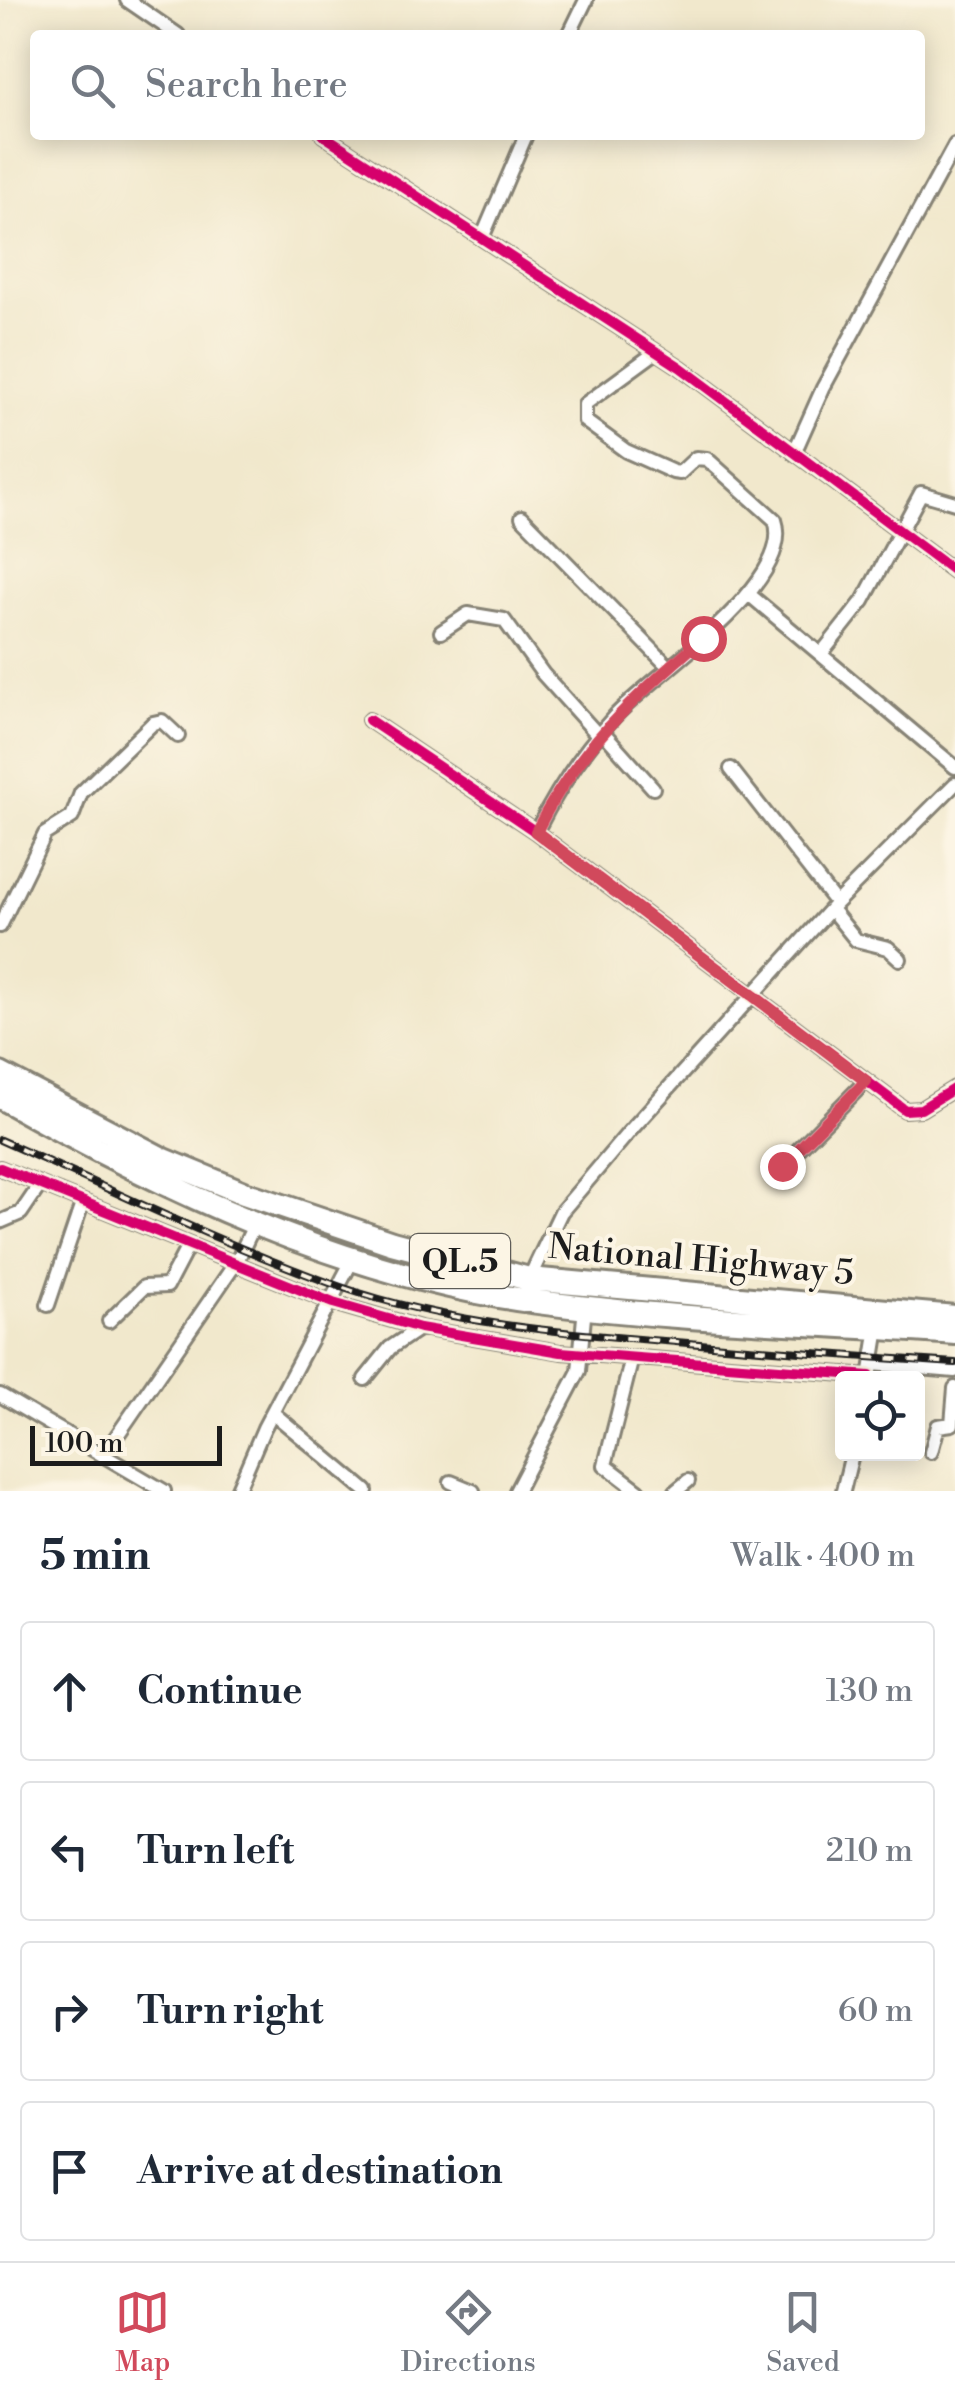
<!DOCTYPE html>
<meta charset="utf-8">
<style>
:root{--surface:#fff;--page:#f6f6f7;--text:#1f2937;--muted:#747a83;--line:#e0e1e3;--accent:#d1495b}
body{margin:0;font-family:"Libre Bodoni",serif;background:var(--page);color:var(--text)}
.controls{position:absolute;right:30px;bottom:30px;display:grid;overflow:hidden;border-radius:10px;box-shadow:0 5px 25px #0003}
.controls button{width:90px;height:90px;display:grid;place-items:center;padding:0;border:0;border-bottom:2px solid var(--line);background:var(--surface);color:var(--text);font:50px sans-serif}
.scale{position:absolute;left:30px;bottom:25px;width:192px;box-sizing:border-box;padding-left:10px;border:5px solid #1c1c1c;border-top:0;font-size:28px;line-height:35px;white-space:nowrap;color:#1c1c1c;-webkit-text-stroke:8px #fcf5e5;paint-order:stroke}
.stop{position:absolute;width:30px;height:30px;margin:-22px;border:8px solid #d1495b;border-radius:50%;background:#fff}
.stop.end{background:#d1495b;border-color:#fff;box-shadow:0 2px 10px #0008}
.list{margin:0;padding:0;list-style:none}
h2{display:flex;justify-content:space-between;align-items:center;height:130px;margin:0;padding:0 40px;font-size:42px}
h2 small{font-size:32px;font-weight:400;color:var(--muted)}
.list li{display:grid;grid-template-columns:65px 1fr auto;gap:30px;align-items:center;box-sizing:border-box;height:140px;margin:0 20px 20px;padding:0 20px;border:2px solid var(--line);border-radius:10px}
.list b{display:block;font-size:38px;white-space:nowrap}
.list em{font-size:32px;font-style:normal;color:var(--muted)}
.icon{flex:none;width:55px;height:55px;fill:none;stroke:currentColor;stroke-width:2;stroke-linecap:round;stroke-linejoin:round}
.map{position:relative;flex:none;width:955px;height:1491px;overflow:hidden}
.search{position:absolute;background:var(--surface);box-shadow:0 5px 25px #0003;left:30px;right:30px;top:30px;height:110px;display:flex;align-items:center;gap:25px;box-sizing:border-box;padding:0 35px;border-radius:10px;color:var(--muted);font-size:38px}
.sheet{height:770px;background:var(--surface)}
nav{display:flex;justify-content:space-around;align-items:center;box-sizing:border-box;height:140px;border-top:2px solid var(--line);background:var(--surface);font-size:28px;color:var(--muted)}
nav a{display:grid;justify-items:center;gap:5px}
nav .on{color:var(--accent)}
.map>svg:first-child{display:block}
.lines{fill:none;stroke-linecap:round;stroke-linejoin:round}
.street-casing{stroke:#868274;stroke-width:18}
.highway-casing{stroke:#868274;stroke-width:28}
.street{stroke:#fff;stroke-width:12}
.highway{stroke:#fff;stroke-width:22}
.rail-casing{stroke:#1c1c1c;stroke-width:8}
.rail{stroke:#fcf5e5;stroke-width:4;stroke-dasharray:11;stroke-linecap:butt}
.cycleway-casing{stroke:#fcf5e5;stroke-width:16}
.cycleway{stroke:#d6006c;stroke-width:10}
.route{stroke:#d1495b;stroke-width:12}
.labels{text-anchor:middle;stroke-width:8;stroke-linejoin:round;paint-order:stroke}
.shield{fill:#fcf5e5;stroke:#5f5d58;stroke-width:2.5}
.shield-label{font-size:32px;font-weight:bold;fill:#1c1c1c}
.street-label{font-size:35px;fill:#1c1c1c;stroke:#fcf5e5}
</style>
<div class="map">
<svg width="955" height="1491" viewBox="0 0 955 1491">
<rect width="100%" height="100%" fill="#fcf5e5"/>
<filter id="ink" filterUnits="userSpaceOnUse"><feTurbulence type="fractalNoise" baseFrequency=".01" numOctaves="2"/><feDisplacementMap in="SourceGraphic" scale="20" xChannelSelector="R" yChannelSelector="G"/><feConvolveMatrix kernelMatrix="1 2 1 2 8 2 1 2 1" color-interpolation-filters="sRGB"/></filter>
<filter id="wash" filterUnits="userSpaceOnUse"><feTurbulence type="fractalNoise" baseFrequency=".0048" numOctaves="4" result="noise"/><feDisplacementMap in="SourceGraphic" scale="40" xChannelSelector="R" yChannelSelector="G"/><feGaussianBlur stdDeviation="2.25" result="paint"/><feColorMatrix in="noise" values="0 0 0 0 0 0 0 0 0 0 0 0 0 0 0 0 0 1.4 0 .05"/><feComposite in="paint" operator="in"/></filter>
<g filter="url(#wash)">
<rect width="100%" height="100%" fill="#f1e8cc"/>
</g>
<g filter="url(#ink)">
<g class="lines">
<g class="street-casing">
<path id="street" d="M127,0L178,35
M569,35L586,0
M323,135L680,367L955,572
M482,238L526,135
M794,453L823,388L955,145
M522,517L669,667
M751,596L955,767
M441,632L468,614L504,620L543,674L598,735
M821,654L863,601L921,493L955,503
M369,720L536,832L905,1110L921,1109L955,1088
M602,731L653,788
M731,769L836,903
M536,832C557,790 582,752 614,717C652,675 797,583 775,520L707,459L696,458L680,473L673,472L626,451L585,421V404L656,352
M831,909L856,940L888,948L900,959
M0,926L45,834L72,817L81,793L153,723L162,721L178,736
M782,1166L866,1081
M0,1168L333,1303L420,1328L561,1352L870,1376
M0,1222L21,1213L40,1185
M529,1279L561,1212L629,1132L836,903L955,784
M48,1305L82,1204
M109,1321L144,1287L167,1286L188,1246
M632,1358L605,1465L639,1491
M873,1364L955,1371
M871,1371L878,1328
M365,1379L390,1348L420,1328
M0,1395L164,1491
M273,1413L366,1491
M931,1452L938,1426L952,1424L955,1388
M103,1456L237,1261L256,1221
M451,1482L473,1491
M237,1491L264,1428L354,1257
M516,1491L579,1371L585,1306
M676,1491L688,1481
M843,1491L852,1454"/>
</g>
<g class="highway-casing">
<path id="highway" d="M0,1074L164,1160L244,1193L392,1243L529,1279L955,1317
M0,1097C162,1189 344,1275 530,1301C670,1320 814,1323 955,1333"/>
</g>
<use href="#street" class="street"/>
<use href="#highway" class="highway"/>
<g class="rail-casing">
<path id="rail" d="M0,1140C113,1190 225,1246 341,1287C448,1324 563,1333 676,1342C769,1350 862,1357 955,1363"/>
</g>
<use href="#rail" class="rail"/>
<g class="cycleway-casing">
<path id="cycleway" d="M323,135L680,367L955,572
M369,720L536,832L905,1110L921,1109L955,1088
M0,1168L333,1303L420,1328L561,1352L870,1376"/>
</g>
<use href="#cycleway" class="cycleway"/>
</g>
</g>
<g class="lines" filter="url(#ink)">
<path class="route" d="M703,638C635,696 576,751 536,832L866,1081L782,1166"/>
</g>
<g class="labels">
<rect class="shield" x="410" y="1234" width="100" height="54" rx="8"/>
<g class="shield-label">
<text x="460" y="1272">QL.5</text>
</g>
<g class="street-label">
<text transform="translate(701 1259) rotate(5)" y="12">National Highway 5</text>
</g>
</g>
</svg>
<div class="controls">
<button><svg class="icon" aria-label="locate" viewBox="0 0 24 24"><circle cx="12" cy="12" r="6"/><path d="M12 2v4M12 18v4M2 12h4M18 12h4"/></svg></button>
</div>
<div class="scale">100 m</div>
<div class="stop" style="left:703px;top:638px"></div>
<div class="stop end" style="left:782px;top:1166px"></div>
<div class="search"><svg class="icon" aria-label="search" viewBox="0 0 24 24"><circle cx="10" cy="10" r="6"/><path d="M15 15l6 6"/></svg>Search here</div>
</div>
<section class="sheet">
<h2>5 min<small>Walk · 400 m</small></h2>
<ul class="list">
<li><svg class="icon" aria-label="ahead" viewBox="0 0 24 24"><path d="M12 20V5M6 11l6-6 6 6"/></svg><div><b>Continue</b></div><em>130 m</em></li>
<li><svg class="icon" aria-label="left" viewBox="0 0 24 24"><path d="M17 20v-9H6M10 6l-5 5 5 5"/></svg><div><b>Turn left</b></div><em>210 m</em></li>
<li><svg class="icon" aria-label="right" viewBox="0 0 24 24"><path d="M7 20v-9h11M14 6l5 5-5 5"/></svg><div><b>Turn right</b></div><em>60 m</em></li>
<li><svg class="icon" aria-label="arrive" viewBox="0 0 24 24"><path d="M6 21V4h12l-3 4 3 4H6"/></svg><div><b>Arrive at destination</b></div></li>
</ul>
</section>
<nav>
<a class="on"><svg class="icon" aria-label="map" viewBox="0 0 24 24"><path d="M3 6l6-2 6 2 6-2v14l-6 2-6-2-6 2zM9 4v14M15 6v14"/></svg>Map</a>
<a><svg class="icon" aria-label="directions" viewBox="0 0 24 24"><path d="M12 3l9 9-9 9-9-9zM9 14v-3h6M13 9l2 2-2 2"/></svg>Directions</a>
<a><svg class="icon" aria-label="saved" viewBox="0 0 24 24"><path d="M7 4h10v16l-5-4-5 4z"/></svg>Saved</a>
</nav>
